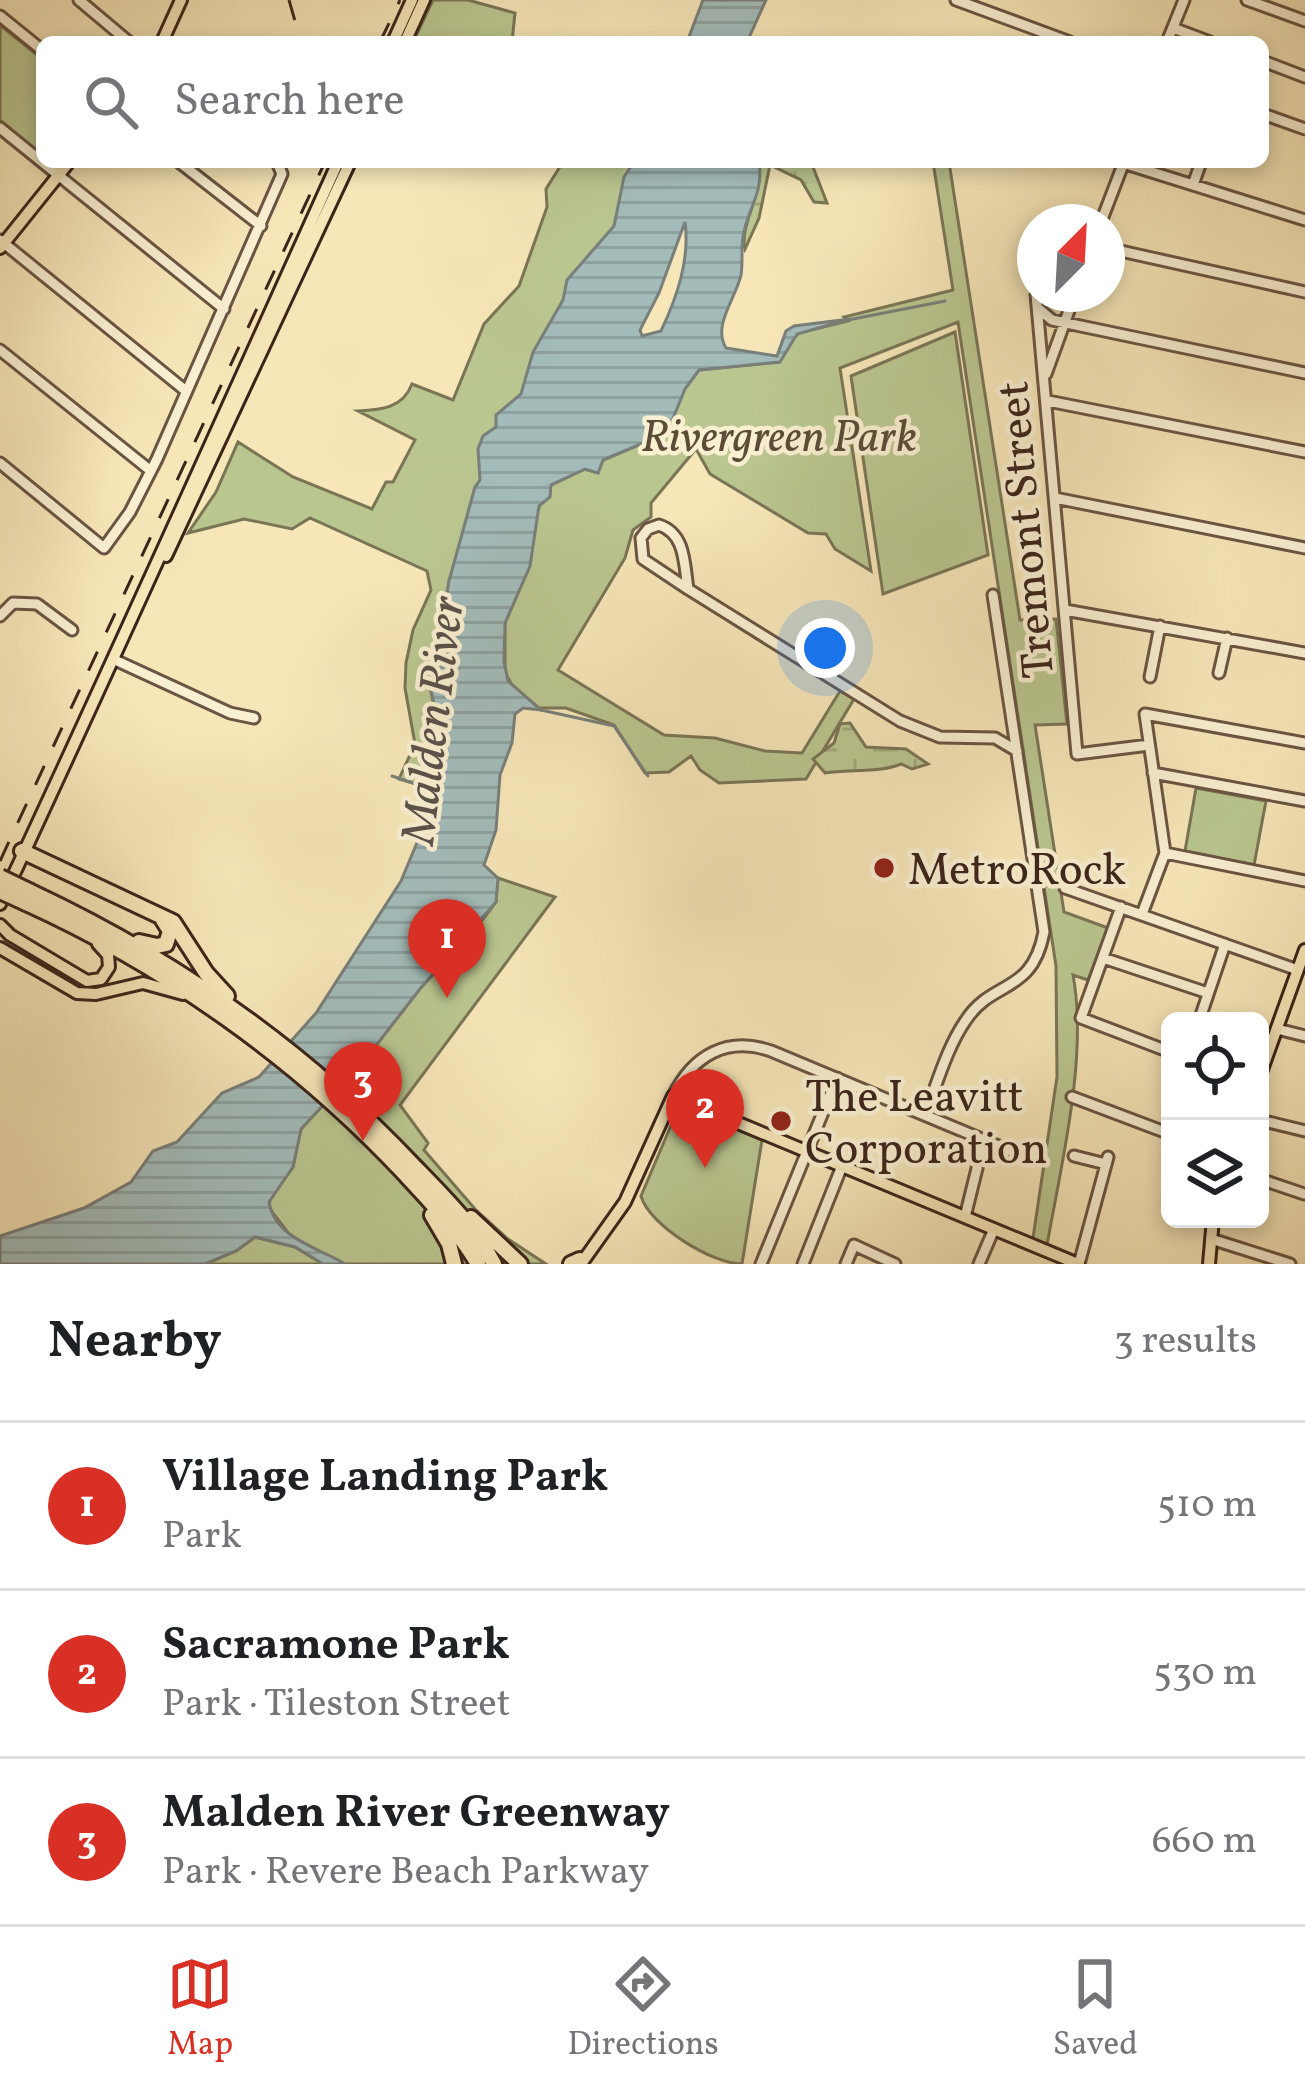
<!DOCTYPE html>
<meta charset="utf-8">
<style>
:root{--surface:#fff;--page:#f2f2f2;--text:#202124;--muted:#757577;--line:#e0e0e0;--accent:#d93025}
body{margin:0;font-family:Vollkorn,serif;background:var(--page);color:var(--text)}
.controls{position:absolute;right:36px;bottom:36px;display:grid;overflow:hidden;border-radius:18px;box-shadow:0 6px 18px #0003}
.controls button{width:108px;height:108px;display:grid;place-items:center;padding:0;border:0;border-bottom:3px solid var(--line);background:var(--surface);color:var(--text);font:60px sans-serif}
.compass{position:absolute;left:1017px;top:204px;width:108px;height:108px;border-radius:50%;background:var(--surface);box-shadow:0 6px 18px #0003;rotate:24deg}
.you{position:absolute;left:825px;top:648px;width:42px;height:42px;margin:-30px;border:9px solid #fff;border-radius:50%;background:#1a73e8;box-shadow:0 0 0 18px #1a73e833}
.badge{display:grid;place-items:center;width:78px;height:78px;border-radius:50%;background:var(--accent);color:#fff;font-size:39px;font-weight:700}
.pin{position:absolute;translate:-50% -99px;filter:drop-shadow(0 3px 6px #0008)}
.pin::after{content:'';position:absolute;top:63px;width:42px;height:36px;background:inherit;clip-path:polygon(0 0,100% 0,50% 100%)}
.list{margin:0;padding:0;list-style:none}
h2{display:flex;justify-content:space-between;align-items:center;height:156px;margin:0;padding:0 48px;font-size:51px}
h2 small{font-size:39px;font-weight:400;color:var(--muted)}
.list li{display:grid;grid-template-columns:78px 1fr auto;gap:36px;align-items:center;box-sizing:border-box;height:168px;padding:0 48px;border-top:3px solid var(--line)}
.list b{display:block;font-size:45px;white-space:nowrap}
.list p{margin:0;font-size:39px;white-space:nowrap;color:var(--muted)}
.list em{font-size:39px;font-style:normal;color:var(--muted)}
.icon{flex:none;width:66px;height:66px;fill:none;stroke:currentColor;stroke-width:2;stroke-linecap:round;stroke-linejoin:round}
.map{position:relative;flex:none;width:1305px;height:1264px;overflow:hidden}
.search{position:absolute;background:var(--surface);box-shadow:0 6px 18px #0003;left:36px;right:36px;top:36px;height:132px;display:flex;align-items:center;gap:30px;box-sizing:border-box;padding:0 42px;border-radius:18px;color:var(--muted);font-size:45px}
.sheet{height:660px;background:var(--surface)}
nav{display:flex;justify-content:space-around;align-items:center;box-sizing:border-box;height:168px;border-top:3px solid var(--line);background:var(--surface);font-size:33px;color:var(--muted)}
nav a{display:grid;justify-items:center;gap:6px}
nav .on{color:var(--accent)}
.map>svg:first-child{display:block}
.green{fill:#bac690;stroke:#7a7555;stroke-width:3}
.wetland{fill:url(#wetland-marsh);stroke:#7a7555;stroke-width:3}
.water{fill:url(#water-rules);stroke:#797f7a;stroke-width:3;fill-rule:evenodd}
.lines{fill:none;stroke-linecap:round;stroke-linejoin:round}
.stream{stroke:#797f7a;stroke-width:3}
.minor-casing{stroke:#6a5442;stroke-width:15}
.major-casing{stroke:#3b241a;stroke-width:16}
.highway-casing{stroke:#3b241a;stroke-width:20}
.minor{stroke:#f9efd1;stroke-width:9}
.major{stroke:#f6e6b8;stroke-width:10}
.highway{stroke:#f6e6b8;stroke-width:14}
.rail{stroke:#3b241a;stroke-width:3;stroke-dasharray:21 21;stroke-linecap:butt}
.highway-bridge-casing{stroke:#3b241a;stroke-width:20;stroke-linecap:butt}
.highway-bridge{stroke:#f6e6b8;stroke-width:14}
.poi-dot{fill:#8f2418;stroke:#f9efd1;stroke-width:4.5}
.labels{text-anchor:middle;stroke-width:9;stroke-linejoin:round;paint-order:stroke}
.park-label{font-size:45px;font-style:italic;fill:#5b4c38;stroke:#f9efd1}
.street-label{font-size:45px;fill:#3b241a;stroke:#f9efd1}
.poi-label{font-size:45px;fill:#3b241a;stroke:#f9efd1;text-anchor:start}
.water-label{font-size:48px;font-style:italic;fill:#5a524a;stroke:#f9efd1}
</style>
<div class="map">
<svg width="1305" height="1264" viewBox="0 0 1305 1264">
<defs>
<pattern id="wetland-marsh" width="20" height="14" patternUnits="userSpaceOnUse" patternTransform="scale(3)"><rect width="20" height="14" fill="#bac690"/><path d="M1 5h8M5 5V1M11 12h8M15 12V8" fill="none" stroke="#a1aa7c"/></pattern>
<pattern id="water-rules" width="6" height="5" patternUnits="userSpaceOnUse" patternTransform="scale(3)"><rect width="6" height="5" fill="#a3bcba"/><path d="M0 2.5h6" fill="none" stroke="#8da19f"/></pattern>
</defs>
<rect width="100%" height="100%" fill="#f6e6b8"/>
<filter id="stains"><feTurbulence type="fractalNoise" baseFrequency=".00167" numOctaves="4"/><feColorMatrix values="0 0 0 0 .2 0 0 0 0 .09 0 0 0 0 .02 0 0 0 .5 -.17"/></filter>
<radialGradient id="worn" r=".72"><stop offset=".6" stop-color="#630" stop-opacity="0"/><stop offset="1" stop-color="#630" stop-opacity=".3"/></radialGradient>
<path class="green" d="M433,0H468L515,13L512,42H413Z
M0,25L42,59V155L0,120Z
M557,162H635L620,217L565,301L523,396L498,429L449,581L441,631L444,649L431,691L441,740L431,771L420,785L399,779L415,744L405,688L406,663L413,630L431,590L427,571L310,518L292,529L244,519L188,533L216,492L238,442L293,477L372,509L386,482H393L415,440L358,411C381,410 403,408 412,384L453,400L484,324L519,286L547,207L546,189L561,165Z
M933,162H949L1020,620L1056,619L1067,724L1035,725L1064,912L1108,928L1088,980L1073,975C1088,1055 1062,1161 1047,1245L1033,1238L1057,1077L1056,966L958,322L840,368L871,571L835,549L826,534L808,533L710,474L696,449L651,503V517L633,530L625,558L558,670L664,735L715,738L765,751L802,753L840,691L854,699L806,779L719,783L700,770L691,756L669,772L645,773L614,725L566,708H539L513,687L505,672V623L526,573L532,530L545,488L585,469L598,473L603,460L666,433L685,388L699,370L779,362L790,342L799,333L848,321L844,317L953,290Z
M955,332L988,555L883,594L851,376Z
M1196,788L1266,801L1254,865L1185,851Z
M498,878L555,897L400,1105L428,1143L424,1150L475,1209L508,1239L546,1264H345L325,1257L289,1234L269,1208L270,1198L293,1167L301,1129L364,1061L419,990L484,918L496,902Z
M683,1106L762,1140L742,1264C712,1264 649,1225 641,1196L678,1109Z
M255,1237L295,1247L323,1264H205L236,1251Z"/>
<path class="wetland" d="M759,162H811L827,203L814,202L801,180L770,165L759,218L745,249C739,227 763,194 759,162Z
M850,723L866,747L906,749L928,764L912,769L901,764C880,773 849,769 825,773L813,759L834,743L840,724Z"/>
<path class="water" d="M703,0H766L747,42H687Z
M634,162H759C764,194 747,209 743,237C741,248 743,262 741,275C736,298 712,326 726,348L777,356L786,331L794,326L850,319L797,334L780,362L699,370L685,389L667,433L603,460L598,473L585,469L551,485L550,497L539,506L530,566L505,623L504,661L508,681L541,710L523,708L515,714L512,743L500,775L496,830L484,865L498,878L496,902L419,990L364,1061L301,1129L293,1167L269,1202C275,1239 320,1248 345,1264H323L295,1247L255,1237L236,1251L205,1264H0V1236L84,1208L131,1182L153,1151L177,1142L222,1093L259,1077L316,1013L401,881L426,821V796L420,785L433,765L441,734L431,691L444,649L441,631L449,581L475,487L480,480L478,449L483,436L496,427V415L521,394L533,352L563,300L567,280L614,226L624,177ZM685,222C690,260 677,297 661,331L642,336L640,330L659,293Z"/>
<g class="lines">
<path class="stream" d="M848,320L945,301
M541,710L614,726L648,776
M392,776L419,785"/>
<g class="minor-casing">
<path id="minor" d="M79,0L129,42
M956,0L1070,42
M1247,0L1305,21
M0,16L42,50
M1173,28L1210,42
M1167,42L1184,0
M1263,61L1305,77
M1263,114L1305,129
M0,128L224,309
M179,162L261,226
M1123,163L1305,220
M1193,185L1201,162
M1101,222L1124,162
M0,240L186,391
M1035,240L1031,249L1035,285
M1107,248L1305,292
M1036,294L1077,754L1149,745
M1039,309L1052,320L1305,373
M0,350L151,471
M1046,374L1075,294
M1048,401L1305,452
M0,463L104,548L130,512L157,459L282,174L277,162
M1055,498L1305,548
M659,525C686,534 684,564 688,589L643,559L641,538L648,529Z
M688,589L900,721L940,737L995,738L1017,751
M1065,610L1305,653
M0,616L13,603L37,604L72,630
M115,660L230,713L254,718
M1219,673L1227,638
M1150,677L1160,626
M1153,773L1305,801
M1165,853L1305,881
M1065,888L1298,970
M1121,907L1081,1018L1170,1052
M1142,914L1165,853L1145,714L1305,743
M1103,958L1208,993
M1199,1021L1225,944
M1277,1029L1305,1036
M673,1096C693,1055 727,1036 771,1051L1020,1155
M1072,1097L1170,1134
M925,1115C937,1084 947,1047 966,1020C993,979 1032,995 1044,932L993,595
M1260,1120L1305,1131
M1074,1156L1106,1164
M1260,1179L1304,1194
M965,1217L984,1140
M1211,1239L1290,1264
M761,1264L837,1078
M803,1264L842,1166
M846,1264L854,1245L895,1264
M979,1264L994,1229
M1079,1264L1108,1157"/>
</g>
<g class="major-casing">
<path id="major" d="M162,42L181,0
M393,42L412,0
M405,42L424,0
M0,248L69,162
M166,556L350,162
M0,904C115,658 226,410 338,162
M0,925L10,935L87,981L101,979L109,967L108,955L98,944
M0,948L77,993L96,994L143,983L183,994
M1260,1075L1305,950
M581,1264L625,1202L673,1096L1078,1264
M1209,1264L1213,1219"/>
</g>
<g class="highway-casing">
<path id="highway" d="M22,851L173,922L206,973L227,996
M31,892C174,959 304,1050 412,1164C442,1195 474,1226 494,1264
M26,903C167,967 297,1059 403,1172C430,1201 458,1230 478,1264
M139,942L157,946L166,944L170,931L163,920
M432,1215L449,1244L454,1264
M471,1218L520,1264
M571,1264L580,1260"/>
</g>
<use href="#minor" class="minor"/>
<use href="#major" class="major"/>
<use href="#highway" class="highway"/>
<path class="rail" d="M289,0L301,42
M380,42L400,0
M0,861L325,162"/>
<g class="highway-bridge-casing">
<path id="highway-bridge" d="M0,877L31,892
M0,891L26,903"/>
</g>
<use href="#highway-bridge" class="highway-bridge"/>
</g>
<g class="poi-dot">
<circle cx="884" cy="868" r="12"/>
<circle cx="781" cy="1121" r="12"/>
</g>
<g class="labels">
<g class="park-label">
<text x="779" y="451">Rivergreen Park</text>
</g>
<g class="street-label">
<text transform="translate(1024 530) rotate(-95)" y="16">Tremont Street</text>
</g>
<g class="poi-label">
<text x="908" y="884">MetroRock</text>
<text x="805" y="1111">The Leavitt<tspan x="805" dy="52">Corporation</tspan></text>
</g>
<g class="water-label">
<text transform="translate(431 720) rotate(-83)" y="17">Malden River</text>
</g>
</g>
<rect width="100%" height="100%" filter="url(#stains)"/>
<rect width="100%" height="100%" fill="url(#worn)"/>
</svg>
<div class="controls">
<button><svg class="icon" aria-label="locate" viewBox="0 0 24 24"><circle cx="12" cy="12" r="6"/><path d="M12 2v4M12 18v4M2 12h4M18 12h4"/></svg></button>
<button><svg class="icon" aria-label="layers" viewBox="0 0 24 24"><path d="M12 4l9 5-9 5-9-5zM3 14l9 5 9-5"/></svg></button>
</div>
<svg class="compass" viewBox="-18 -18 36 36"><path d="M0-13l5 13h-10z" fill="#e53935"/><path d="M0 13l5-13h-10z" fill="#757577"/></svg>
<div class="you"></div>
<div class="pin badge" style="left:447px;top:998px">1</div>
<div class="pin badge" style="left:705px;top:1168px">2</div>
<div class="pin badge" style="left:363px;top:1141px">3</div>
<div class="search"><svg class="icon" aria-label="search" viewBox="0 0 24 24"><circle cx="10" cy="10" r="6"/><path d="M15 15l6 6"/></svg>Search here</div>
</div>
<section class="sheet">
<h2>Nearby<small>3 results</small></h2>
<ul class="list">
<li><span class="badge">1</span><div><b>Village Landing Park</b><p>Park</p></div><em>510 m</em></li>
<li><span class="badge">2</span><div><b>Sacramone Park</b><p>Park · Tileston Street</p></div><em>530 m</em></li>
<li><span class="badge">3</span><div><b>Malden River Greenway</b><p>Park · Revere Beach Parkway</p></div><em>660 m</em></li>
</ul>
</section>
<nav>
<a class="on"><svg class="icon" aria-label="map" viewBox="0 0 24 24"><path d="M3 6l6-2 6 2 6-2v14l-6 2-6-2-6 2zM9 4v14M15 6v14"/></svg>Map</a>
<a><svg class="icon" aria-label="directions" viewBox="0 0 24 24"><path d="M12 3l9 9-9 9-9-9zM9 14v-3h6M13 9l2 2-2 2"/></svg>Directions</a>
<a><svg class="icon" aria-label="saved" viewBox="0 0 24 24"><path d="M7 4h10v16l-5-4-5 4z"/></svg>Saved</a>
</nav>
